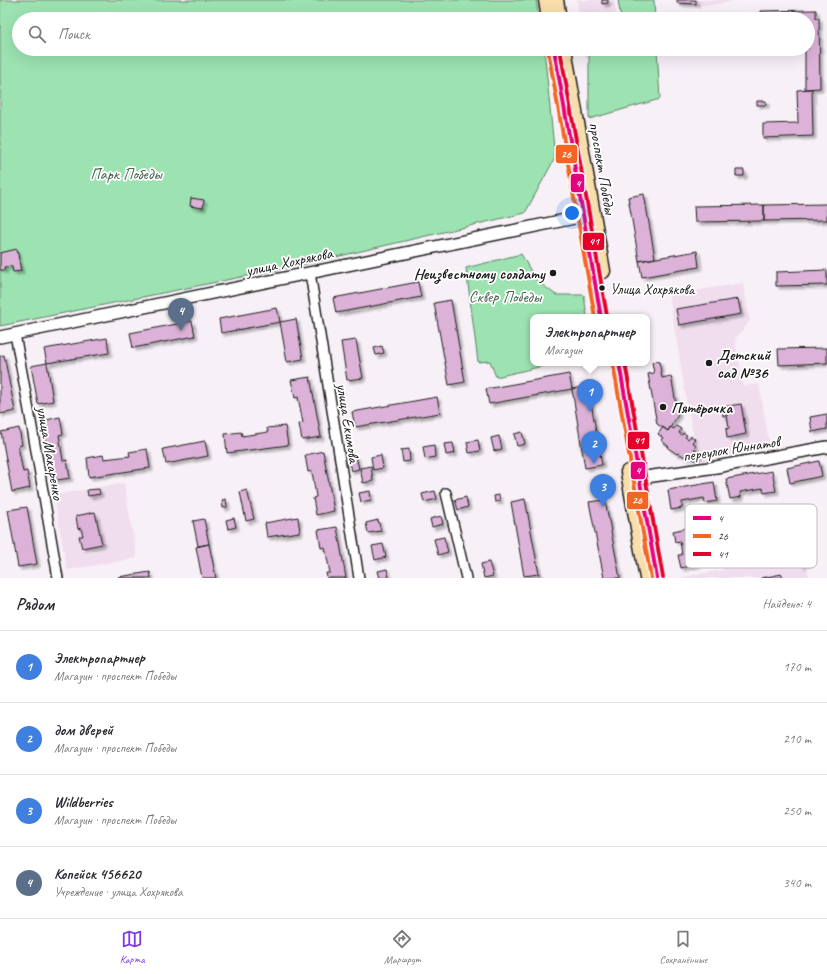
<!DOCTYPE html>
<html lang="ru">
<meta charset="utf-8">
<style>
:root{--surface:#fff;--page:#f2f2f3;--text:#2b2b33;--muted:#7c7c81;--line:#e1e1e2;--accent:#7c3aed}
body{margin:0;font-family:Caveat,sans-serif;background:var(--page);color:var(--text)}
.you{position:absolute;left:572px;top:213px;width:14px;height:14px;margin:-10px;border:3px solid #fff;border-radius:50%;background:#1a73e8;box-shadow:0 0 0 6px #1a73e833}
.badge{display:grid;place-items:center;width:26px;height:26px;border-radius:50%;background:var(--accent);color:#fff;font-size:13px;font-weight:700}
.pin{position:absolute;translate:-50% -33px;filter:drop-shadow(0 1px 2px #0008)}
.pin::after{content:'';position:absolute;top:21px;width:14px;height:12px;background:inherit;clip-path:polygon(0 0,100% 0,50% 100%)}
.popup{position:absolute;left:530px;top:314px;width:120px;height:52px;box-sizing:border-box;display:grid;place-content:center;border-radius:8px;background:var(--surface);filter:drop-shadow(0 1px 3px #0005);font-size:13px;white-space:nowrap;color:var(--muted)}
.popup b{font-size:15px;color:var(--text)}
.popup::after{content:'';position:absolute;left:50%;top:100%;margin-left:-8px;border:8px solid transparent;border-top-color:var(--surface)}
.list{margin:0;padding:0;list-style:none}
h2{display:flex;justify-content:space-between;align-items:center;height:52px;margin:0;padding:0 16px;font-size:17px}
h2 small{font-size:13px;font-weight:400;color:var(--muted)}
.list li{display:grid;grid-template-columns:26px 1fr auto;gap:12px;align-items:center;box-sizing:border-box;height:72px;padding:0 16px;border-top:1px solid var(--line)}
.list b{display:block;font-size:15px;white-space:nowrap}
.list p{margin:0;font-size:13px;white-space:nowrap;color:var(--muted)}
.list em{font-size:13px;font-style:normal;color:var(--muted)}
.icon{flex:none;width:22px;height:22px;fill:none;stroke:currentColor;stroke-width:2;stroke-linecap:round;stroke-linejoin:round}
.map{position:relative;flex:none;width:827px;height:578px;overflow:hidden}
.search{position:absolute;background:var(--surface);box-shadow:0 4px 16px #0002;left:12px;right:12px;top:12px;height:44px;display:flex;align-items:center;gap:10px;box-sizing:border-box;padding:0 14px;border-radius:22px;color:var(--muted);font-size:15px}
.sheet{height:340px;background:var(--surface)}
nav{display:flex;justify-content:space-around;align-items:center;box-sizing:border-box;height:56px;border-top:1px solid var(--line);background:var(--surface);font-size:11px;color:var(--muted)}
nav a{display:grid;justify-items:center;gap:2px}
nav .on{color:var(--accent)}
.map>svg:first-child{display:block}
.built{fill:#f0ddee}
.green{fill:#9ce3b1;stroke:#5c8066}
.building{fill:#dcb2d8;stroke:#1c1c1c;filter:url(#shadow)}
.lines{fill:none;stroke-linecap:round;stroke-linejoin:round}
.minor-casing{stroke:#1c1c1c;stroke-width:12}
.tertiary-casing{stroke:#1c1c1c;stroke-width:14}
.primary-casing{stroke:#1c1c1c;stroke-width:17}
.minor{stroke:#fff;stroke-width:9}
.tertiary{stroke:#fff;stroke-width:11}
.primary{stroke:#f8deab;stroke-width:14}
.bus-1-casing{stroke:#fff;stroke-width:7}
.bus-2-casing{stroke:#fff;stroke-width:7}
.bus-3-casing{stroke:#fff;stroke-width:7}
.bus-1{stroke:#e5007d;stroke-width:4}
.bus-2{stroke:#f26522;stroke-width:4}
.bus-3{stroke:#e4002b;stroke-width:4}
.poi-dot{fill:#1c1c1c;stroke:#fff;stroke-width:1.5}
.labels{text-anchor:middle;stroke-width:3.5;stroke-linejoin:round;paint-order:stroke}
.bus-label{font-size:15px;fill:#1c1c1c;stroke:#fff;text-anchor:start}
.street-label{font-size:16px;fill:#1c1c1c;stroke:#fff}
.park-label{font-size:16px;fill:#496250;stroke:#fff}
.poi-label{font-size:16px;font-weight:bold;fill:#1c1c1c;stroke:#fff;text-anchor:start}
.key{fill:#fff;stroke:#bbb;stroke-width:1}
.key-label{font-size:11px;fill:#1c1c1c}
.line-badge{stroke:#fff;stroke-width:1.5}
.badge-label{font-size:11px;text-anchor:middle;font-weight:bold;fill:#fff}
</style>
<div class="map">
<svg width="827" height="578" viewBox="0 0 827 578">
<defs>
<filter id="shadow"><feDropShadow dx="3" dy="3" stdDeviation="1" flood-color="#0004"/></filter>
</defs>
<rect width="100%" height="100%" fill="#f8f0f7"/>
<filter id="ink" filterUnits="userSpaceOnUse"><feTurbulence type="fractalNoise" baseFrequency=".025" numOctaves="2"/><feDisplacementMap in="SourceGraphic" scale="8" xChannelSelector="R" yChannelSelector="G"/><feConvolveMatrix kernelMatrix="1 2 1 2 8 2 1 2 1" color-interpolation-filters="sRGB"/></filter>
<g filter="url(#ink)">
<path class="built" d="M577,0H614L617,19H580Z
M677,0H738L711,5H677Z
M585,49H607L586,59Z
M743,283L750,321L735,339L743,386L759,384L770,448L699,462L686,398L669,295Z
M124,483L137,558L67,570L54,495Z
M802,536L809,578H683V577L723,570L721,549Z"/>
<path class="green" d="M0,0H536L539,19H19V49H544L555,158L525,213L310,263L0,326Z
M618,0H654L655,19H621Z
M610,49H657L660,99L589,119V55Z
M521,254L536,280L556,295H584L587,317H533V363H556L496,377L490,361L478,362L466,268Z"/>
<path class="building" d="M602,0H608V3L602,4Z
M677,0H696V4L677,3Z
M816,10V18H819L820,88L805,89V49H808V19H761V11Z
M812,89L813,136L763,138V124L798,123L797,90Z
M757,101H766V105H757Z
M736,170H744V176H736Z
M644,194L655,258L639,261L628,197Z
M191,198L204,200L203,208L190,206Z
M827,204V220L764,221V205Z
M764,205V221L695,222L694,206Z
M17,249L21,271L13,272L12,266L4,267L5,270H0V253Z
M697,251L699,267L642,277L639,261Z
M827,270V285L776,286V272Z
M418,282L421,297L336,313L333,298Z
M738,299L741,314L679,325L676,309Z
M451,300L465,382L449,385L434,303Z
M277,308L280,322L221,333L219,319Z
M296,319L303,359L287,362L280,322Z
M192,321L195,336L133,348L130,333Z
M107,338L109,353L47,363L44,349Z
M356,340L363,378L347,380L341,342Z
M382,346L384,353L376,355L374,348Z
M827,348V363L779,365L778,349Z
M4,355L15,411L0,414V356Z
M659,361L662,378L671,376L678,415L668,431L657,424L648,374L654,373L652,362Z
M47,363L53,401L38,404L31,366Z
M569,374L572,389L489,404L486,389Z
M310,377L321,437L302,440L299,424L303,423L298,397L295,398L291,380Z
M588,386L602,465L585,468L572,389Z
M437,397L440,413L355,427L352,412Z
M741,404L746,434L727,438L726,429L729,428L727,415L723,416L722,407Z
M827,414V429L812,432L810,417Z
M60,417L63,434L59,435L63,461L67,460L70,478L51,481L42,421Z
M285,426L288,445L227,453L225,434L241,432L242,436L268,432L267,428Z
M676,426L681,429L679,433L682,435L683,433L687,435L685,437L688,439L691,436L695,439L692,442L696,445L694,449L700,453L695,460L689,456L687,458L678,453L677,454L668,448L669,447L661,440L663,438L658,434L663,427L668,431L670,427L674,429Z
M19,428L22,445L18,446L23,472L27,471L30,488L12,492L1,432Z
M522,432L525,444L517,446L514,434Z
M499,436L502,449L494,451L491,438Z
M478,440L480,451L469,453L467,442Z
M205,441L208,456L166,464L163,449Z
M453,443L455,453L446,455L444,444Z
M434,445L435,457L425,459L423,447Z
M147,449L150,468L89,477L87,458L103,455L104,459L130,456L129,452Z
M409,449L410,461L403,462L401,450Z
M323,451L334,511L316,515L313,498L316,497L312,471L308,472L305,455Z
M381,455L383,468L373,470L371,457Z
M356,456L359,469L351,471L348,458Z
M819,461L822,476L790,483L787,468Z
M371,466L373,481L363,483L360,468Z
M772,471L776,491L764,493L763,488L740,492L741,497L730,499L726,479Z
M714,482L717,501L705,503L704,498L682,502V508L671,510L668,490Z
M99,489L100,494L88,496L87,490Z
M247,490L254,519L246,521L240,492Z
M370,491L371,500L361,502L359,493Z
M435,491L437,499L424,502L422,494Z
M499,495L500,501L495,502L494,496Z
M466,497L468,507L458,510L455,500Z
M226,499L227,507L223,508L222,500Z
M525,499L539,574L524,576L511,502Z
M605,500L620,578H604L591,512L589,502Z
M27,507L37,564L18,567L8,510Z
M95,512L102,544L82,548L79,536H83L81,528L78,529L76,516Z
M441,516L443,524L432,527L430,519Z
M729,516L731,526L721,528L719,518Z
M298,517L300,532L267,537L265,523Z
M234,518L236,527L228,529L226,520Z
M204,519L209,544L198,546L193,521Z
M378,520L381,531L368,533L366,523Z
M337,527L346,578H327L326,573H330L325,547L321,548L318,530Z
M692,527L699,564L681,568L678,555H682L680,541L675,542L673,531Z
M444,537L448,552L438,555L434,539Z
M209,544L216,578H202L196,547Z
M383,544L386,557L375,560L372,546Z
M808,556L809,563L801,565L799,558Z
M489,562L493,576L484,578L481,564Z
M387,569L389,578H380L378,571Z
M150,572L151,578H118V577Z
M782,574V578H761Z"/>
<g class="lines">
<g class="minor-casing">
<path id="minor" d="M310,273L359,578
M15,334L30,416L58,578
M446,493L466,578"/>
</g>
<g class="tertiary-casing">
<path id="tertiary" d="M0,337L584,216
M639,478L716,467L827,447"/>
</g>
<g class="primary-casing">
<path id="primary" d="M546,0L549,19
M556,0L559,19
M554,49L601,317
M564,49L603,271
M619,363L657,578
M628,472L647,578"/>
</g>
<use href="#minor" class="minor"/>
<use href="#tertiary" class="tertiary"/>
<use href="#primary" class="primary"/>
<g class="bus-1-casing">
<path id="bus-1" d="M554,49L601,317
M619,363L657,578"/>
</g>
<g class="bus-2-casing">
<path id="bus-2" d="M548,50L595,317
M613,364L651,578"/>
</g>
<g class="bus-3-casing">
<path id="bus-3" d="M560,49L607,316
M625,363L663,577"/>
</g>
<use href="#bus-1" class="bus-1"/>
<use href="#bus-2" class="bus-2"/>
<use href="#bus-3" class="bus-3"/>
</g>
</g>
<g class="poi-dot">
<circle cx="553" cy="273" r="4"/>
<circle cx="602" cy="288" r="3.5"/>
<circle cx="709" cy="363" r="4"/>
<circle cx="663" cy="407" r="4"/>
</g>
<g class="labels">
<g class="bus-label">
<text x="610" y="294">Улица Хохрякова</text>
</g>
<g class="street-label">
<text transform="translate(603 168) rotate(80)" y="6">проспект Победы</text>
<text transform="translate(289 261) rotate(-12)" y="6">улица Хохрякова</text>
<text transform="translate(349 423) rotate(81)" y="6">улица Екимова</text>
<text transform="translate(731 448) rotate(-9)" y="6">переулок Юннатов</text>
<text transform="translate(51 453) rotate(80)" y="6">улица Макаренко</text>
</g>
<g class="park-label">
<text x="126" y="179">Парк Победы</text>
<text x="505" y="302">Сквер Победы</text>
</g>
<g class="poi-label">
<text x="545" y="279" text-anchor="end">Неизвестному солдату</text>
<text x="717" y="360">Детский<tspan x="717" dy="18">сад №36</tspan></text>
<text x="671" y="413">Пятёрочка</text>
</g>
</g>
<rect x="685" y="504" width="132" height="64" rx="6" class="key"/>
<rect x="693" y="516" width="18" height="4" fill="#e5007d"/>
<rect x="693" y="534" width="18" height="4" fill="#f26522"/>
<rect x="693" y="552" width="18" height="4" fill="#e4002b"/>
<g class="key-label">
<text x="718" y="522">4</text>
<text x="718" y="540">26</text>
<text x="718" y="558">41</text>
</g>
<g class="line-badge">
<rect x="555" y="144" width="23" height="20" rx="4" fill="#f26522"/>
<rect x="570" y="173" width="15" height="20" rx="4" fill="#e5007d"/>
<rect x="582" y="232" width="23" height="19" rx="4" fill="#e4002b"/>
<rect x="627" y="431" width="23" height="19" rx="4" fill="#e4002b"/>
<rect x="630" y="461" width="16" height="19" rx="4" fill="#e5007d"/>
<rect x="626" y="491" width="23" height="19" rx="4" fill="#f26522"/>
</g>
<g class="badge-label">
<text x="566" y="158">26</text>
<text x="578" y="187">4</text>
<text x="594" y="245">41</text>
<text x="639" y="444">41</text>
<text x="638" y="474">4</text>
<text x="637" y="504">26</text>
</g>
</svg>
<div class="you"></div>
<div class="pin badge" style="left:590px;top:412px;background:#3f7fe0">1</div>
<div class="popup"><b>Электропартнер</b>Магазин</div>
<div class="pin badge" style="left:594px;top:464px;background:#3f7fe0">2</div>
<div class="pin badge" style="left:603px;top:507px;background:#3f7fe0">3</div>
<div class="pin badge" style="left:181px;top:331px;background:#5c6f8a">4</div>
<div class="search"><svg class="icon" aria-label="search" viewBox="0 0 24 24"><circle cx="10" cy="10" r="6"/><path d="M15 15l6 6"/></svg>Поиск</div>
</div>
<section class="sheet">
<h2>Рядом<small>Найдено: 4</small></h2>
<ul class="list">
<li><span class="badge" style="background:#3f7fe0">1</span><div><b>Электропартнер</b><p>Магазин · проспект Победы</p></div><em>170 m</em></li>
<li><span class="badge" style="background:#3f7fe0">2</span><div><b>дом дверей</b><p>Магазин · проспект Победы</p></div><em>210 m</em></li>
<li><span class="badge" style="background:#3f7fe0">3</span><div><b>Wildberries</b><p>Магазин · проспект Победы</p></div><em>250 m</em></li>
<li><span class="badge" style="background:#5c6f8a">4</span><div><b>Копейск 456620</b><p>Учреждение · улица Хохрякова</p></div><em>340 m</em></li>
</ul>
</section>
<nav>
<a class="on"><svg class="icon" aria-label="map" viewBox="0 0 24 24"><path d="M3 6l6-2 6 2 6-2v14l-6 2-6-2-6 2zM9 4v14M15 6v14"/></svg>Карта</a>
<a><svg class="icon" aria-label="directions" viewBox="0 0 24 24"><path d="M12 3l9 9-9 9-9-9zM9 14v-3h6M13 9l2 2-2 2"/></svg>Маршрут</a>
<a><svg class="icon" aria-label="saved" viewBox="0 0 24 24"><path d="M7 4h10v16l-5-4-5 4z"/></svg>Сохранённые</a>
</nav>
